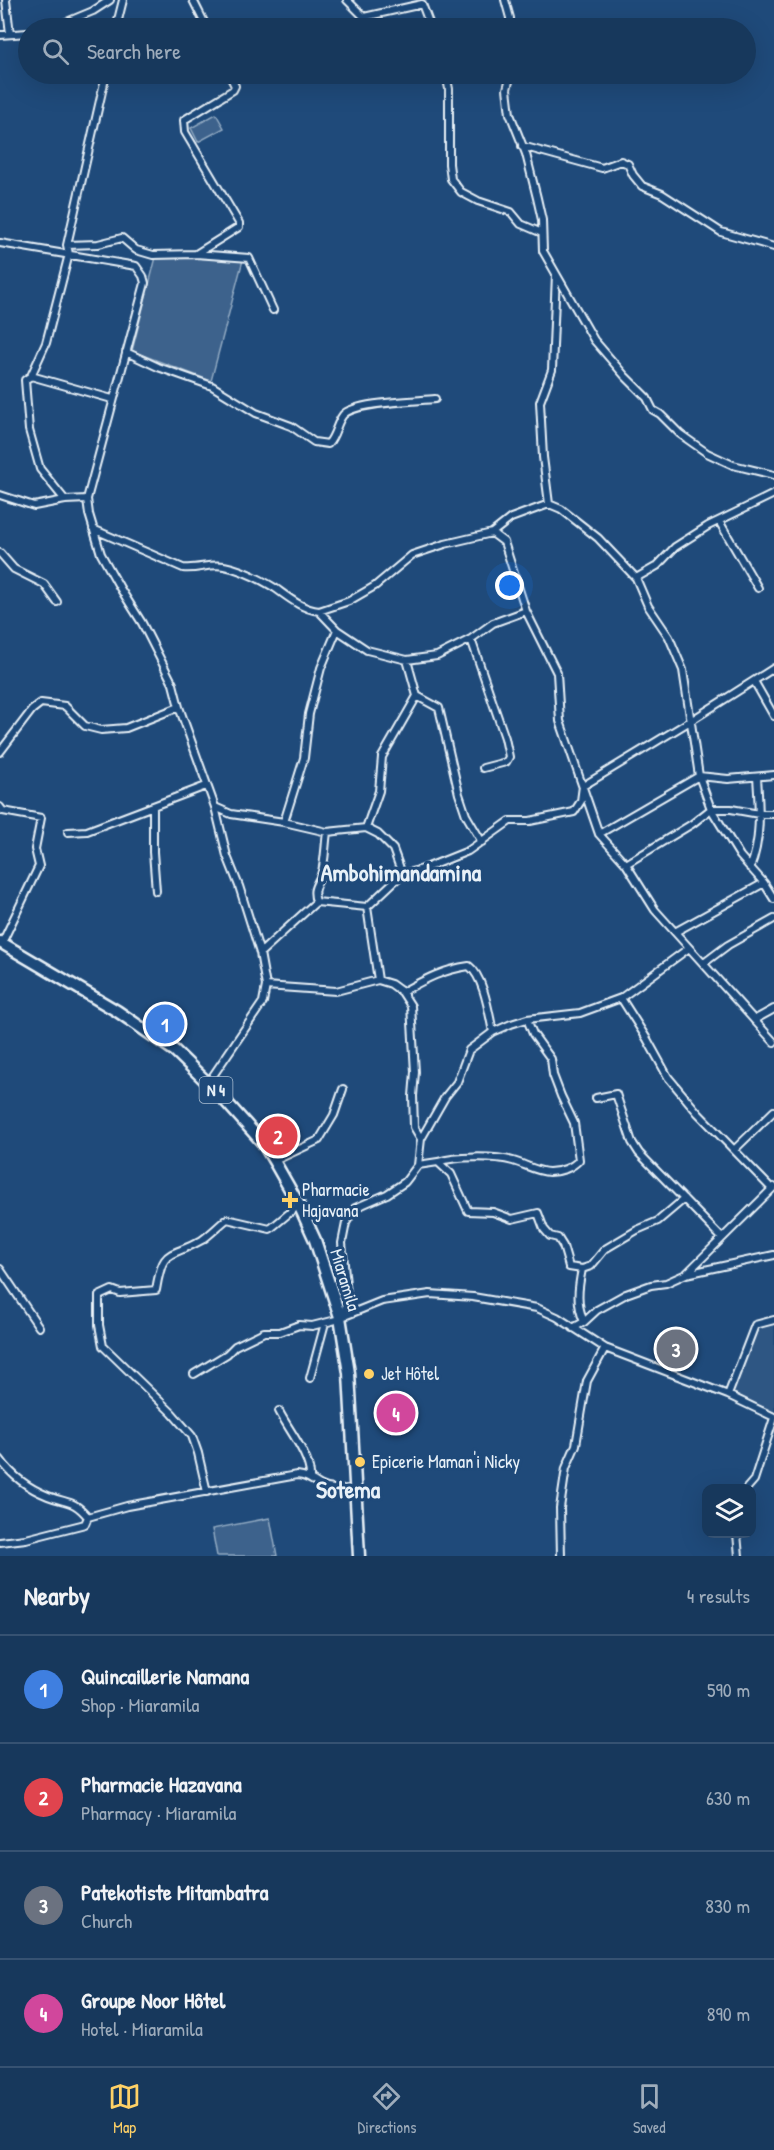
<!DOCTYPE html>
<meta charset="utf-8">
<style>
:root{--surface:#17385c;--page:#203f62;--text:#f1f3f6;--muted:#9eacbb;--line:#365272;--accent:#ffd166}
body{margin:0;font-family:"Patrick Hand",sans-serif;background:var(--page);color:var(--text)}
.controls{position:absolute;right:18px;bottom:18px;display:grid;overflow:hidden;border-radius:12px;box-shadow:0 6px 24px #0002}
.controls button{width:54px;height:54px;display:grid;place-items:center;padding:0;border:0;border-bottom:2px solid var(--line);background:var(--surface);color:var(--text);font:30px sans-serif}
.you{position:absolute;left:510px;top:586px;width:21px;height:21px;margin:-15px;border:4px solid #fff;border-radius:50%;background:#1a73e8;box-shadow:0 0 0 9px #1a73e833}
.badge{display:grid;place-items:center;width:39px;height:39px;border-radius:50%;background:var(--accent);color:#fff;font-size:20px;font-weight:700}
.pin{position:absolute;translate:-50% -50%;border:3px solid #fff;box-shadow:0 2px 6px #0006}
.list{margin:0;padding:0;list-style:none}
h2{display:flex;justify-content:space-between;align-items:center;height:78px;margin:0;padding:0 24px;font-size:26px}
h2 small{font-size:20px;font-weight:400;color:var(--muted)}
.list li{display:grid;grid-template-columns:39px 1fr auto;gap:18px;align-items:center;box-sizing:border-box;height:108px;padding:0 24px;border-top:2px solid var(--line)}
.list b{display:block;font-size:22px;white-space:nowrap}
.list p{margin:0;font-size:20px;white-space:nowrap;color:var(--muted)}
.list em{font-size:20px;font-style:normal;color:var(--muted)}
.icon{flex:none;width:33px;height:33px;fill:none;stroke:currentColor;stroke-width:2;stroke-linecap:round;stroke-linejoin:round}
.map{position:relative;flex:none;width:774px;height:1556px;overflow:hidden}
.search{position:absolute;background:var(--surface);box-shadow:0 6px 24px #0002;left:18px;right:18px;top:18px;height:66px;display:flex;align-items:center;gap:15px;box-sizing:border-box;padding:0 21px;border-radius:33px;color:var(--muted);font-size:22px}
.sheet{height:510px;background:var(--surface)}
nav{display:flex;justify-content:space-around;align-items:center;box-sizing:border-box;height:84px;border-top:2px solid var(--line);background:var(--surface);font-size:16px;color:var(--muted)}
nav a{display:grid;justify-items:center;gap:3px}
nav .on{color:var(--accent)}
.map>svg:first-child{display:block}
.built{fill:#2e5683}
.green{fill:#3c628c;stroke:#92aac2;stroke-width:1.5}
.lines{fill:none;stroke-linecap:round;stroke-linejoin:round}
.minor-casing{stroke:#e8f1f8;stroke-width:10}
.primary-casing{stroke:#e8f1f8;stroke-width:15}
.minor{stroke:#1f4a7a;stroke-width:6}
.primary{stroke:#1f4a7a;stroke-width:10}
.poi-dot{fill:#ffd166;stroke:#1f4a7a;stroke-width:2}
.labels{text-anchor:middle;stroke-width:6;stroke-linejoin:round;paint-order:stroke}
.shield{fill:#1f4a7a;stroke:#acbfd2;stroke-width:1.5}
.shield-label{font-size:16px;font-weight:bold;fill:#e8f1f8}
.poi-label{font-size:18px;fill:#e8f1f8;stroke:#1f4a7a;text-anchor:start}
.street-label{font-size:18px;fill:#e8f1f8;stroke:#1f4a7a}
.district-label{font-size:24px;font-weight:bold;fill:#e8f1f8;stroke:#1f4a7a}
</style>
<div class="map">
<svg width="774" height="1556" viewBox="0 0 774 1556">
<rect width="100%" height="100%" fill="#1f4a7a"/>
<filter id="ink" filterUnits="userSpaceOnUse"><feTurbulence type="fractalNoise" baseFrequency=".0167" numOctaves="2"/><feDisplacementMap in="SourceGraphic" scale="12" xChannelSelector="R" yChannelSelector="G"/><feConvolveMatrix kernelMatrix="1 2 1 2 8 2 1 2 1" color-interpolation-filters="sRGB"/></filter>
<g filter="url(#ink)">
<path class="built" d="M774,1320V1414L728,1395L755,1325Z"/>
<path class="green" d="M216,114L224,128L198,142L191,128Z
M244,256L211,381L132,351L156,257Z
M270,1518L277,1556H217L212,1529Z"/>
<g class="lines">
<g class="minor-casing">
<path id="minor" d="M6,0L10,34
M193,0L207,28
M347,0L364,17L422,4L431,28
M505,0L510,18V28
M52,28L93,11L110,0
M116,28L123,0
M0,35L28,33
M446,74L449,89V164L451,179L461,192L478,201L511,212L521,224L542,233
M511,74L507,89L510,114L526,154L537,198L542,220L543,251L594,340L625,376L647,398L653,410L660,414L680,434L707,453L733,465L774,475
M522,146L602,168L621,161L628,164L633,175L642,186L662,194L721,232L774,247
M0,243L136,266L143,276L145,283L87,499L89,514L101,554L120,588L142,623L173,684L179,707L215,807L227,856L239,886L260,953L266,986L263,1002L208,1083
M67,245L98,244L122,238L136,250L153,255L196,254L249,258L273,310
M196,254L239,227V223L185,132L184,120L233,90L235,86L229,74
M126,352L158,367L212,386L256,413L291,426L314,442L328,444C336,435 336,424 343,415C354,402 416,401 435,399
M31,376L46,343L69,254L67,245L106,74
M0,495L34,506L65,500L87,499
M65,500L40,469L29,430L25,380L31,376L112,399
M549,504L543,457L540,402L552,370L556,274
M719,521L758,588
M93,529L183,568C197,570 210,563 224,566C241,569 260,579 275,588C289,598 302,609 319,611L337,630L367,650L407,660L437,656L471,639L493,623L526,611
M492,533L511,518L549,504L561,509L598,538L636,578L648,606L669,637L683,670L699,776L711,809L740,856L764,883L774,899
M0,553L14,569L44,584L57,602
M636,578L657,566L675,547L708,526L774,494
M319,611L349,601L375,586L412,555L445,544L492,533L504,542L526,611L557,673L560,721L599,834L626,864L655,910L774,1042
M471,639L505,738L509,757L506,762L483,768
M754,681L774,716
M417,696L439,708L459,794L466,815L482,842
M0,752L32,710L41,703L65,706L85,726L101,730L126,728L179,707
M0,807L3,811L41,818L35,849L39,866L2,943
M153,807V852L156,891
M215,807L231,814L284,822L327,832L366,828L378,834L393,849L402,874
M284,822L304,758L309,714L321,668L337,630
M366,828L379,791L382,757L417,696L407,660
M68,832L87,831L206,786
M599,834L699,776L728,779L774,775
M626,864L692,824L711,809H731L759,814H774
M750,868C762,839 759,807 757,777
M316,902C312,888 316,887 321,875C325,863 325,846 327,832
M367,907L378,980
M675,932L764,883
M260,953L316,902L367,907L402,874L423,869L468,851L510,821H530L574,812L581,801L583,786L692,720L774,668
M704,963L728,945L774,919
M266,986L336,991L378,980L391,984L402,992L411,1006L415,1072L413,1096L414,1127L421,1139
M402,992C426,979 442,970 469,966C484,977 489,1014 493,1032
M621,998L647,1039L668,1077L698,1113L772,1189
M754,1020L774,1009
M596,1098L616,1094L632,1142L639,1153L722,1238
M734,1150L774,1111
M274,1161L319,1140L334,1115L343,1089
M438,1162C456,1156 495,1156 513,1161C524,1164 538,1172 549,1172C560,1172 572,1168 579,1160L574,1123L561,1096L553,1075L551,1059L533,1034L527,1019
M418,1165L438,1162L451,1174L468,1211L493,1212L512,1219L538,1213L544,1229L550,1236L558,1238L563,1246L569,1267L582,1269
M0,1269L39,1327
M686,1274L774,1255
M344,1316L347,1295L342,1243L346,1223L355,1208L387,1194L405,1182L418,1165L421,1139L445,1097L457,1082L469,1050L493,1032L511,1024L527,1019L580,1013L621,998L689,948
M342,1317L382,1301L430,1294L473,1297L537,1308L557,1317L605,1348L728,1395L774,1417
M584,1322C576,1303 578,1289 582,1269L591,1266L605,1249L637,1230L658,1221L684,1199
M573,1328L584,1322L597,1310L626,1294L651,1285L666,1283L686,1274L774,1187
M194,1374L227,1354L235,1346L264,1332H280L299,1325L312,1326L340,1319
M310,1378L325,1323
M728,1395L755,1325L774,1320
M279,1411C288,1429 311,1457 310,1477
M0,1459C12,1476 28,1488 48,1496C68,1504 73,1499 88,1517
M747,1488L754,1480L774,1418
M207,1492L198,1453L192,1436L172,1413L103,1346L99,1325V1296L112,1290L120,1293L156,1290C163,1246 169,1259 202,1240C211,1234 219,1225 227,1219L270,1229L299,1205
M737,1534L739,1556
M0,1542L26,1539L85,1524L88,1517L127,1506L297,1475C308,1476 311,1480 320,1485C331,1491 344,1489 355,1489
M561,1556L560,1508L566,1468L576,1445L587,1381L605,1348"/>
</g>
<g class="primary-casing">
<path id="primary" d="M0,942L117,1011L175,1051L220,1095L263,1143L274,1161L299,1205L315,1240L340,1317L349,1373L359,1556"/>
</g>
<use href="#minor" class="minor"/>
<use href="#primary" class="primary"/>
</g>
</g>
<g class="poi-dot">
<path d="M287 1191h6v6h6v6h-6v6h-6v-6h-6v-6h6z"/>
<circle cx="369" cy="1374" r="6"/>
<circle cx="360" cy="1462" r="6"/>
</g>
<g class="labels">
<rect class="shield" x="199.5" y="1077" width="33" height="26" rx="4.5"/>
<g class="shield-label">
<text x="216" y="1096">N 4</text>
</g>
<g class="poi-label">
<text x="302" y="1196">Pharmacie<tspan x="302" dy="21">Hajavana</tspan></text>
<text x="381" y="1380">Jet Hôtel</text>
<text x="372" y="1468">Epicerie Maman'i Nicky</text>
</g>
<g class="street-label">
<text transform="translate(345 1280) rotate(73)" y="6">Miaramila</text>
</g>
<g class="district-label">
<text x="401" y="881">Ambohimandamina</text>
<text x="348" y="1498">Sotema</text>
</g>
</g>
</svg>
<div class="controls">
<button><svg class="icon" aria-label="layers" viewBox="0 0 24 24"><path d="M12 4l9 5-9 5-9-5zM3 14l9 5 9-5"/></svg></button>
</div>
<div class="you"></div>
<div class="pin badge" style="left:165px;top:1024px;background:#3f7fe0">1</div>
<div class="pin badge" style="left:278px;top:1136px;background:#e0444e">2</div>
<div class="pin badge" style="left:676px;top:1349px;background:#6b7280">3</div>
<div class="pin badge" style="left:396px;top:1413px;background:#d1479c">4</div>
<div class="search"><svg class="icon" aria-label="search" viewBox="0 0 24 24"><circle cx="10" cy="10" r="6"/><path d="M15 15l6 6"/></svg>Search here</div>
</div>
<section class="sheet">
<h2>Nearby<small>4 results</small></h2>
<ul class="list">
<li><span class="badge" style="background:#3f7fe0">1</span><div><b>Quincaillerie Namana</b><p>Shop · Miaramila</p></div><em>590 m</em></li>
<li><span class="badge" style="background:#e0444e">2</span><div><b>Pharmacie Hazavana</b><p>Pharmacy · Miaramila</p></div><em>630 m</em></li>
<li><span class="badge" style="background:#6b7280">3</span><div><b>Patekotiste Mitambatra</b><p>Church</p></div><em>830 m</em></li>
<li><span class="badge" style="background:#d1479c">4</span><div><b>Groupe Noor Hôtel</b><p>Hotel · Miaramila</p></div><em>890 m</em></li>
</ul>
</section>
<nav>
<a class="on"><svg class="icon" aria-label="map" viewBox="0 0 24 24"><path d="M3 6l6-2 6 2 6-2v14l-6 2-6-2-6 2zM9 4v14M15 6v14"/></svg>Map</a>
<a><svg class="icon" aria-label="directions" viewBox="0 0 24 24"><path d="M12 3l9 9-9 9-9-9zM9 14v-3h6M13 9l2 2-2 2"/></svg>Directions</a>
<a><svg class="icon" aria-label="saved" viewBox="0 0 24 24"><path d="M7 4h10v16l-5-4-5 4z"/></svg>Saved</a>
</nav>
